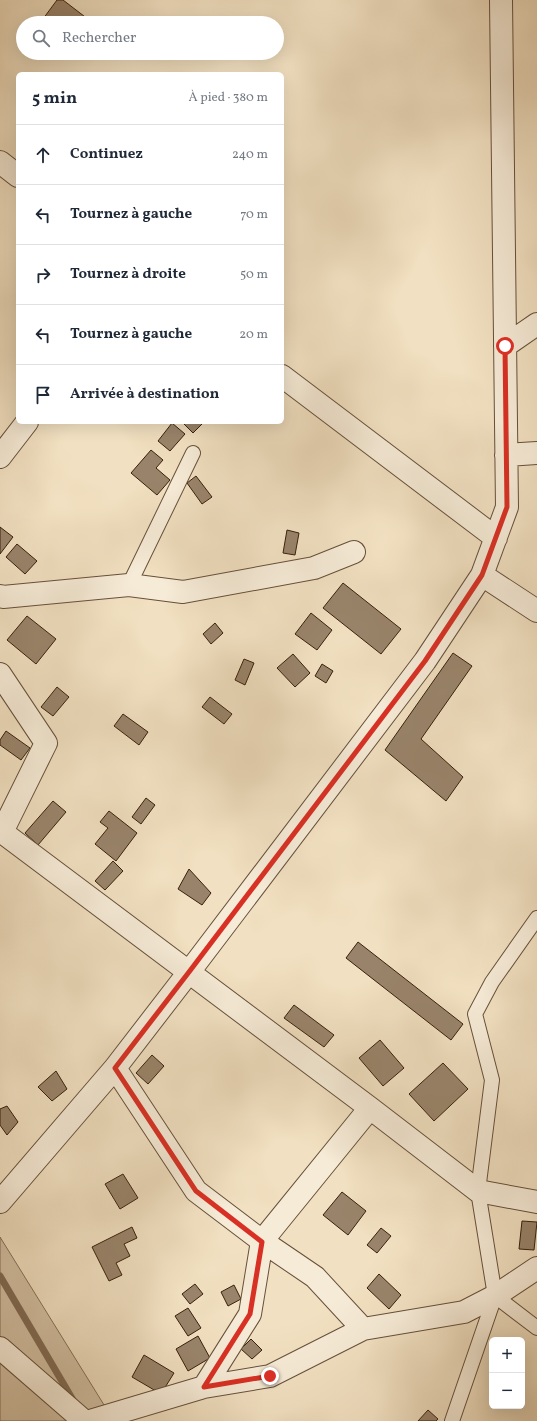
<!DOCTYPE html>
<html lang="fr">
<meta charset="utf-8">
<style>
:root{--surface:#fff;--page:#f6f6f7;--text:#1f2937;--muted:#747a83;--line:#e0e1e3}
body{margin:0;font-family:Vollkorn,serif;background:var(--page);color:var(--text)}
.controls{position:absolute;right:12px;bottom:12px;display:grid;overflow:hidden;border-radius:6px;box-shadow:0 4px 16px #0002}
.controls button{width:36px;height:36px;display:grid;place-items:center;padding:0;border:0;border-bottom:1px solid var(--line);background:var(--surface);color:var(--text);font:20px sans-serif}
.stop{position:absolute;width:12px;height:12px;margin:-9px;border:3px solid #d93025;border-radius:50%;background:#fff}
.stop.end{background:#d93025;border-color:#fff;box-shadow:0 1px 4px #0008}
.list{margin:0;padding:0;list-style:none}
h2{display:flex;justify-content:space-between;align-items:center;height:52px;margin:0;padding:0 16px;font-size:17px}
h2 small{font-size:13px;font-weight:400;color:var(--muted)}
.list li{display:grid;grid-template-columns:26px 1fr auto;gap:12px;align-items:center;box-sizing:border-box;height:60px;padding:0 16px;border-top:1px solid var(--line)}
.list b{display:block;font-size:15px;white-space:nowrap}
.list em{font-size:13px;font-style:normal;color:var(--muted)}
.icon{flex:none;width:22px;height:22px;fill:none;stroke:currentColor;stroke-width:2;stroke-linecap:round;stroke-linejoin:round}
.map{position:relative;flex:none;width:537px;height:1421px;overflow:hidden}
.search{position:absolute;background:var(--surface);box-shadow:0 4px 16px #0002;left:16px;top:16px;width:268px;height:44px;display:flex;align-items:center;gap:10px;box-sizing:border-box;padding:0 14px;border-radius:22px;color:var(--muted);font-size:15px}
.panel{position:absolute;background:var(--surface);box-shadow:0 4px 16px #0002;left:16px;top:72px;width:268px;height:352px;border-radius:6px}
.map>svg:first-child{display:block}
.green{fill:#d2bfa2;stroke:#867058}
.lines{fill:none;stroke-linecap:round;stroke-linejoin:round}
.stream{stroke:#826c54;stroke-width:7}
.building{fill:#99846b;stroke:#39200d}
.lane-casing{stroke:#67503a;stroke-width:16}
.street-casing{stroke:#67503a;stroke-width:24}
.lane{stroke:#f6ebd7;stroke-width:14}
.street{stroke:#f6ebd7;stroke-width:22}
.route{stroke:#d93025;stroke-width:5}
</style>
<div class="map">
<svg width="537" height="1421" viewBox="0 0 537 1421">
<rect width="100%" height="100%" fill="#f1e0c1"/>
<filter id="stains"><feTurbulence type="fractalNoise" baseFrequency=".005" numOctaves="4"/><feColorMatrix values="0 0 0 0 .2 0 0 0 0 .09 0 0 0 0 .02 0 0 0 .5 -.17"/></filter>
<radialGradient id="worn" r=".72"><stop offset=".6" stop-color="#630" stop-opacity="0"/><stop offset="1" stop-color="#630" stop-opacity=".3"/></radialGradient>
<path class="green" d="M0,1237L114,1421H0Z"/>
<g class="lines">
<path class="stream" d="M0,1276L73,1400"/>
</g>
<path class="building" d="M57,0H63L93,23H40Z
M182,422H204L193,433Z
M172,423L185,434L170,451L158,441Z
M151,450L163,460L156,468L170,480L157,495L131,473Z
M196,476L212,497L202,504L187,483Z
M0,527L13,537L0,554Z
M287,530L299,533L295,555L283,553Z
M17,544L37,561L25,574L6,557Z
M343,583L401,629L381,654L323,608Z
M311,613L332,630L317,650L295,634Z
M27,616L56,639L36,664L7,640Z
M215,623L223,633L211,644L203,634Z
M453,653L472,666L421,739L463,777L446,801L385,750Z
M293,654L310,673L295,687L277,668Z
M244,659L254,663L245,685L235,680Z
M322,664L333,671L326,683L315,676Z
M57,687L69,697L53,716L41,707Z
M210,697L232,714L224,724L202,707Z
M123,714L148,732L139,745L114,726Z
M6,731L30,748L21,760L0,745V740Z
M146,798L155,805L141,824L132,817Z
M53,801L66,812L38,845L25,833Z
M109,811L137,833L116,861L95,844L108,828L100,822Z
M113,861L123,871L105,890L95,881Z
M189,869L211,893L202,905L178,889Z
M358,942L463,1024L451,1040L346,958Z
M294,1005L334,1035L324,1047L284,1018Z
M380,1040L404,1068L383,1086L359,1058Z
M152,1055L164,1066L148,1084L136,1073Z
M443,1063L468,1089L434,1121L409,1094Z
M56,1071L67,1089L52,1101L38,1087Z
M7,1106L18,1122L7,1135L0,1125V1109Z
M123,1174L138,1198L120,1209L105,1184Z
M342,1192L366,1211L348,1235L323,1215Z
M522,1221L537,1222L534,1250L519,1249Z
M132,1227L137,1238L124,1244L130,1256L116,1263L122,1275L109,1281L92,1247Z
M381,1228L391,1236L377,1253L367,1245Z
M379,1274L401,1295L389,1309L367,1288Z
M195,1284L203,1294L190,1304L182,1294Z
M234,1285L241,1299L228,1306L221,1292Z
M188,1308L201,1328L188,1336L175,1316Z
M198,1336L210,1358L188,1371L176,1349Z
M251,1339L262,1350L252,1359L241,1349Z
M144,1355L174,1373L161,1394L132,1377Z
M428,1410L438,1419L436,1421H418Z"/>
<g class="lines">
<g class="lane-casing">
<path id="lane" d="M129,585L193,453
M537,918L492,982L475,1014L492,1080L478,1191L495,1296L537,1328
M452,1421L495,1296"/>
</g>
<g class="street-casing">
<path id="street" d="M0,162L18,176
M505,346L537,324
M282,376L496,538
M506,455L537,453
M0,457L27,422
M482,575L537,611
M0,596L3,597L129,585L183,592L314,568L354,552
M0,674L46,743L2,832L370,1108L478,1191L537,1202
M115,1068L196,1191L262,1241L315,1277L363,1329
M0,1202L115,1068L189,972L425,661L482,575L507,507L501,0
M0,1348L84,1421
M204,1387L250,1314L262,1241L370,1108
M90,1421L204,1387L270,1376L363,1329L464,1312L495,1296L537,1268"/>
</g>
<use href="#lane" class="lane"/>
<use href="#street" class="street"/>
</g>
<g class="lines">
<path class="route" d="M270,1376L204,1387L250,1314L262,1242L196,1191L115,1068L189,972L425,661L482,575L507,507L505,346"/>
</g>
<rect width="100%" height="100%" filter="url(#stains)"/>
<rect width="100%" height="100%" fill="url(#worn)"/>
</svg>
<div class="controls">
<button>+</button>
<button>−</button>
</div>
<div class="stop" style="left:505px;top:346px"></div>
<div class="stop end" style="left:270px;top:1376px"></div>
<div class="search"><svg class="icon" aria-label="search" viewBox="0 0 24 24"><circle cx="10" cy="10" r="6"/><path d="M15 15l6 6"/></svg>Rechercher</div>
<section class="panel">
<h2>5 min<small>À pied · 380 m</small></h2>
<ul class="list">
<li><svg class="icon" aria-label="ahead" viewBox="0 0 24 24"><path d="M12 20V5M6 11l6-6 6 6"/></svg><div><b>Continuez</b></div><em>240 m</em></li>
<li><svg class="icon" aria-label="left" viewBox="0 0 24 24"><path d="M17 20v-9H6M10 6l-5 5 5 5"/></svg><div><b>Tournez à gauche</b></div><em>70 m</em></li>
<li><svg class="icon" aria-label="right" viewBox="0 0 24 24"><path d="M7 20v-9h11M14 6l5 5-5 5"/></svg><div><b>Tournez à droite</b></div><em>50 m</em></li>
<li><svg class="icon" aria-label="left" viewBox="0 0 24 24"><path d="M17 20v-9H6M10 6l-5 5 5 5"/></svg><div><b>Tournez à gauche</b></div><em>20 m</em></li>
<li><svg class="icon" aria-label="arrive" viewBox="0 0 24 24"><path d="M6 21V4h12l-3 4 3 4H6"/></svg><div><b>Arrivée à destination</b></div></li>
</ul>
</section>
</div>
